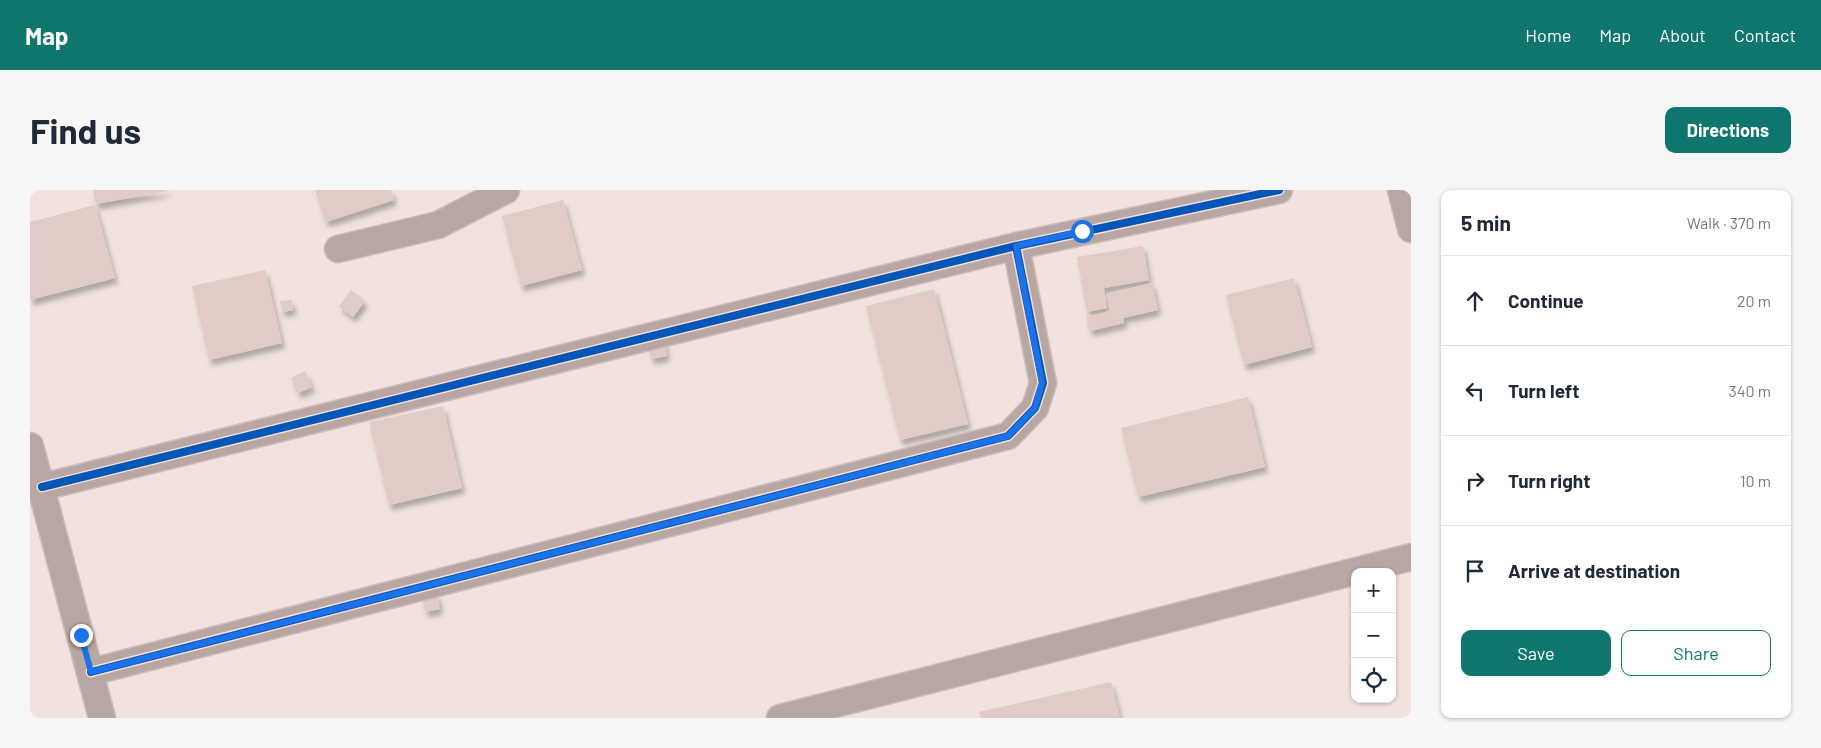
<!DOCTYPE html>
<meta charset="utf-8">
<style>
:root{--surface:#fff;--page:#f6f6f7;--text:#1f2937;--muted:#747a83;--line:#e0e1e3;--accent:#0f766e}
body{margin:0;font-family:Barlow,sans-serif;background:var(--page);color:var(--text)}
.controls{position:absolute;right:15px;bottom:15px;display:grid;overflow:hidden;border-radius:10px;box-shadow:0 1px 4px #0004}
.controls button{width:45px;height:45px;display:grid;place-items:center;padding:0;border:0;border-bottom:1px solid var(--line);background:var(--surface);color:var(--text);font:25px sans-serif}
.stop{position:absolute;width:15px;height:15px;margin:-11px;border:4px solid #1a73e8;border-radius:50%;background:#fff}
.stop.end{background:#1a73e8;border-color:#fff;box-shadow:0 1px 5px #0008}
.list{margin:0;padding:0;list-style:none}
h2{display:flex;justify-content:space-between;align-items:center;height:65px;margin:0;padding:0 20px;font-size:21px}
h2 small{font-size:16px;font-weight:400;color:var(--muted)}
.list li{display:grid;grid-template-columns:32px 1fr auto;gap:15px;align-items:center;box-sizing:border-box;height:90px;padding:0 20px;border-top:1px solid var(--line)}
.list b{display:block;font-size:19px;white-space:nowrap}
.list em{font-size:16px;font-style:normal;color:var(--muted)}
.actions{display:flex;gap:10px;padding:15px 20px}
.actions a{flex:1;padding:11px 0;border:1px solid var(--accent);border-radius:10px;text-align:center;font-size:18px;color:var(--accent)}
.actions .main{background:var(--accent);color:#fff}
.icon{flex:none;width:28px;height:28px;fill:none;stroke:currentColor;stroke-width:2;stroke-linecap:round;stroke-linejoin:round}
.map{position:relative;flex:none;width:1381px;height:528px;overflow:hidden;border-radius:10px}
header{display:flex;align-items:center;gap:30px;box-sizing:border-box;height:70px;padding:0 25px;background:var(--accent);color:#fff}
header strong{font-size:24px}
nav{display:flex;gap:28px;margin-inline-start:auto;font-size:18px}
.intro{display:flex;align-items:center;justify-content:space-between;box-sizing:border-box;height:120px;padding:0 30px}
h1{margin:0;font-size:35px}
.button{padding:12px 22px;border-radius:10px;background:var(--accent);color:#fff;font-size:18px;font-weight:700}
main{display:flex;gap:30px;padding:0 30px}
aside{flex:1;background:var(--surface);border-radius:10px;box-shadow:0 1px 4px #0004}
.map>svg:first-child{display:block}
.building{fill:#e0cbc6;filter:url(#shadow)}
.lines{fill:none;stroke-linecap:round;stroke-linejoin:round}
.minor-casing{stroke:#cabebb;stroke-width:29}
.minor{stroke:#b8a6a2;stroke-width:26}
.cycleway-casing{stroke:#f9ddd6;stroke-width:11}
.cycleway{stroke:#0057b8;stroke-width:8}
.route{stroke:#1a73e8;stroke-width:6}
</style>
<header>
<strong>Map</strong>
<nav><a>Home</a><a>Map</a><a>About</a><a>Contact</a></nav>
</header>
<div class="intro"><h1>Find us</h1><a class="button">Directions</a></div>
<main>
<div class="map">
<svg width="1381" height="528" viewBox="0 0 1381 528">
<defs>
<filter id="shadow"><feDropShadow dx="3" dy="5.5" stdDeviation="2.5" flood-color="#0004"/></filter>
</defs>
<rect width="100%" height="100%" fill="#f1e2de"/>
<path class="building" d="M63,0H138V1L66,14Z
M285,0H361L364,10L296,32Z
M533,10L552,80L491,96L472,26Z
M65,15L85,88L0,110V32Z
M1113,56L1119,90L1074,98L1077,118L1057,122L1047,67Z
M235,80L252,153L179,170L162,96Z
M1264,88L1282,157L1214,175L1196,105Z
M1122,93L1128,120L1093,128L1094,133L1060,141L1056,127L1080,121L1076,104Z
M904,99L938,234L870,250L836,116Z
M321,100L335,111L323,127L309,116Z
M262,110L263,120L252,122L250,111Z
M634,149L637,166L621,169L618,152Z
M275,181L282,197L268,203L261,188Z
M1218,207L1235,277L1108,307L1091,238Z
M413,216L432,298L359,315L339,232Z
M407,404L410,419L395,422L392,407Z
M1081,492L1090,528H951L949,522Z"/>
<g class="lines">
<g class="minor-casing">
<path id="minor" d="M1371,0L1381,39
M308,59L408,35L476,0
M0,256L72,528
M12,297L986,56L1249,0
M61,482L978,246L1005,218L1013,193L986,56
M750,528L1381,367"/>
</g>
<use href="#minor" class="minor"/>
<g class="cycleway-casing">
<path id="cycleway" d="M12,297L986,56L1249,0
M61,482L978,246L1005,218L1013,193L986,56"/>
</g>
<use href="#cycleway" class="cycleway"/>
</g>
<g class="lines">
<path class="route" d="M51,445L61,482L978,246L1005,218L1012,193L986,56L1052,41"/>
</g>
</svg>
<div class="controls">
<button>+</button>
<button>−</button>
<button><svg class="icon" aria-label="locate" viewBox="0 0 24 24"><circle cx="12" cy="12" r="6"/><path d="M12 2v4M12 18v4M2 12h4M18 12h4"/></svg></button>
</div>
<div class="stop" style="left:1052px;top:41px"></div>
<div class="stop end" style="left:51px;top:445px"></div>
</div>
<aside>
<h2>5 min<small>Walk · 370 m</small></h2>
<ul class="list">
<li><svg class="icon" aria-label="ahead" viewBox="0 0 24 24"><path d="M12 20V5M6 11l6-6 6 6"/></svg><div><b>Continue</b></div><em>20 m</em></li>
<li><svg class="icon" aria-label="left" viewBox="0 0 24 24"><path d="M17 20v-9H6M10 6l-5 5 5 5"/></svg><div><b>Turn left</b></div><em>340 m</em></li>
<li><svg class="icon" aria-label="right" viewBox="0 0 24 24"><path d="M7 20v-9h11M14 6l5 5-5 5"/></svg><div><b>Turn right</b></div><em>10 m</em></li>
<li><svg class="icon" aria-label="arrive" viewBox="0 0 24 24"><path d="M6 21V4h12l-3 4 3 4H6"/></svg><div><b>Arrive at destination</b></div></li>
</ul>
<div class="actions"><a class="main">Save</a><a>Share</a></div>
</aside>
</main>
